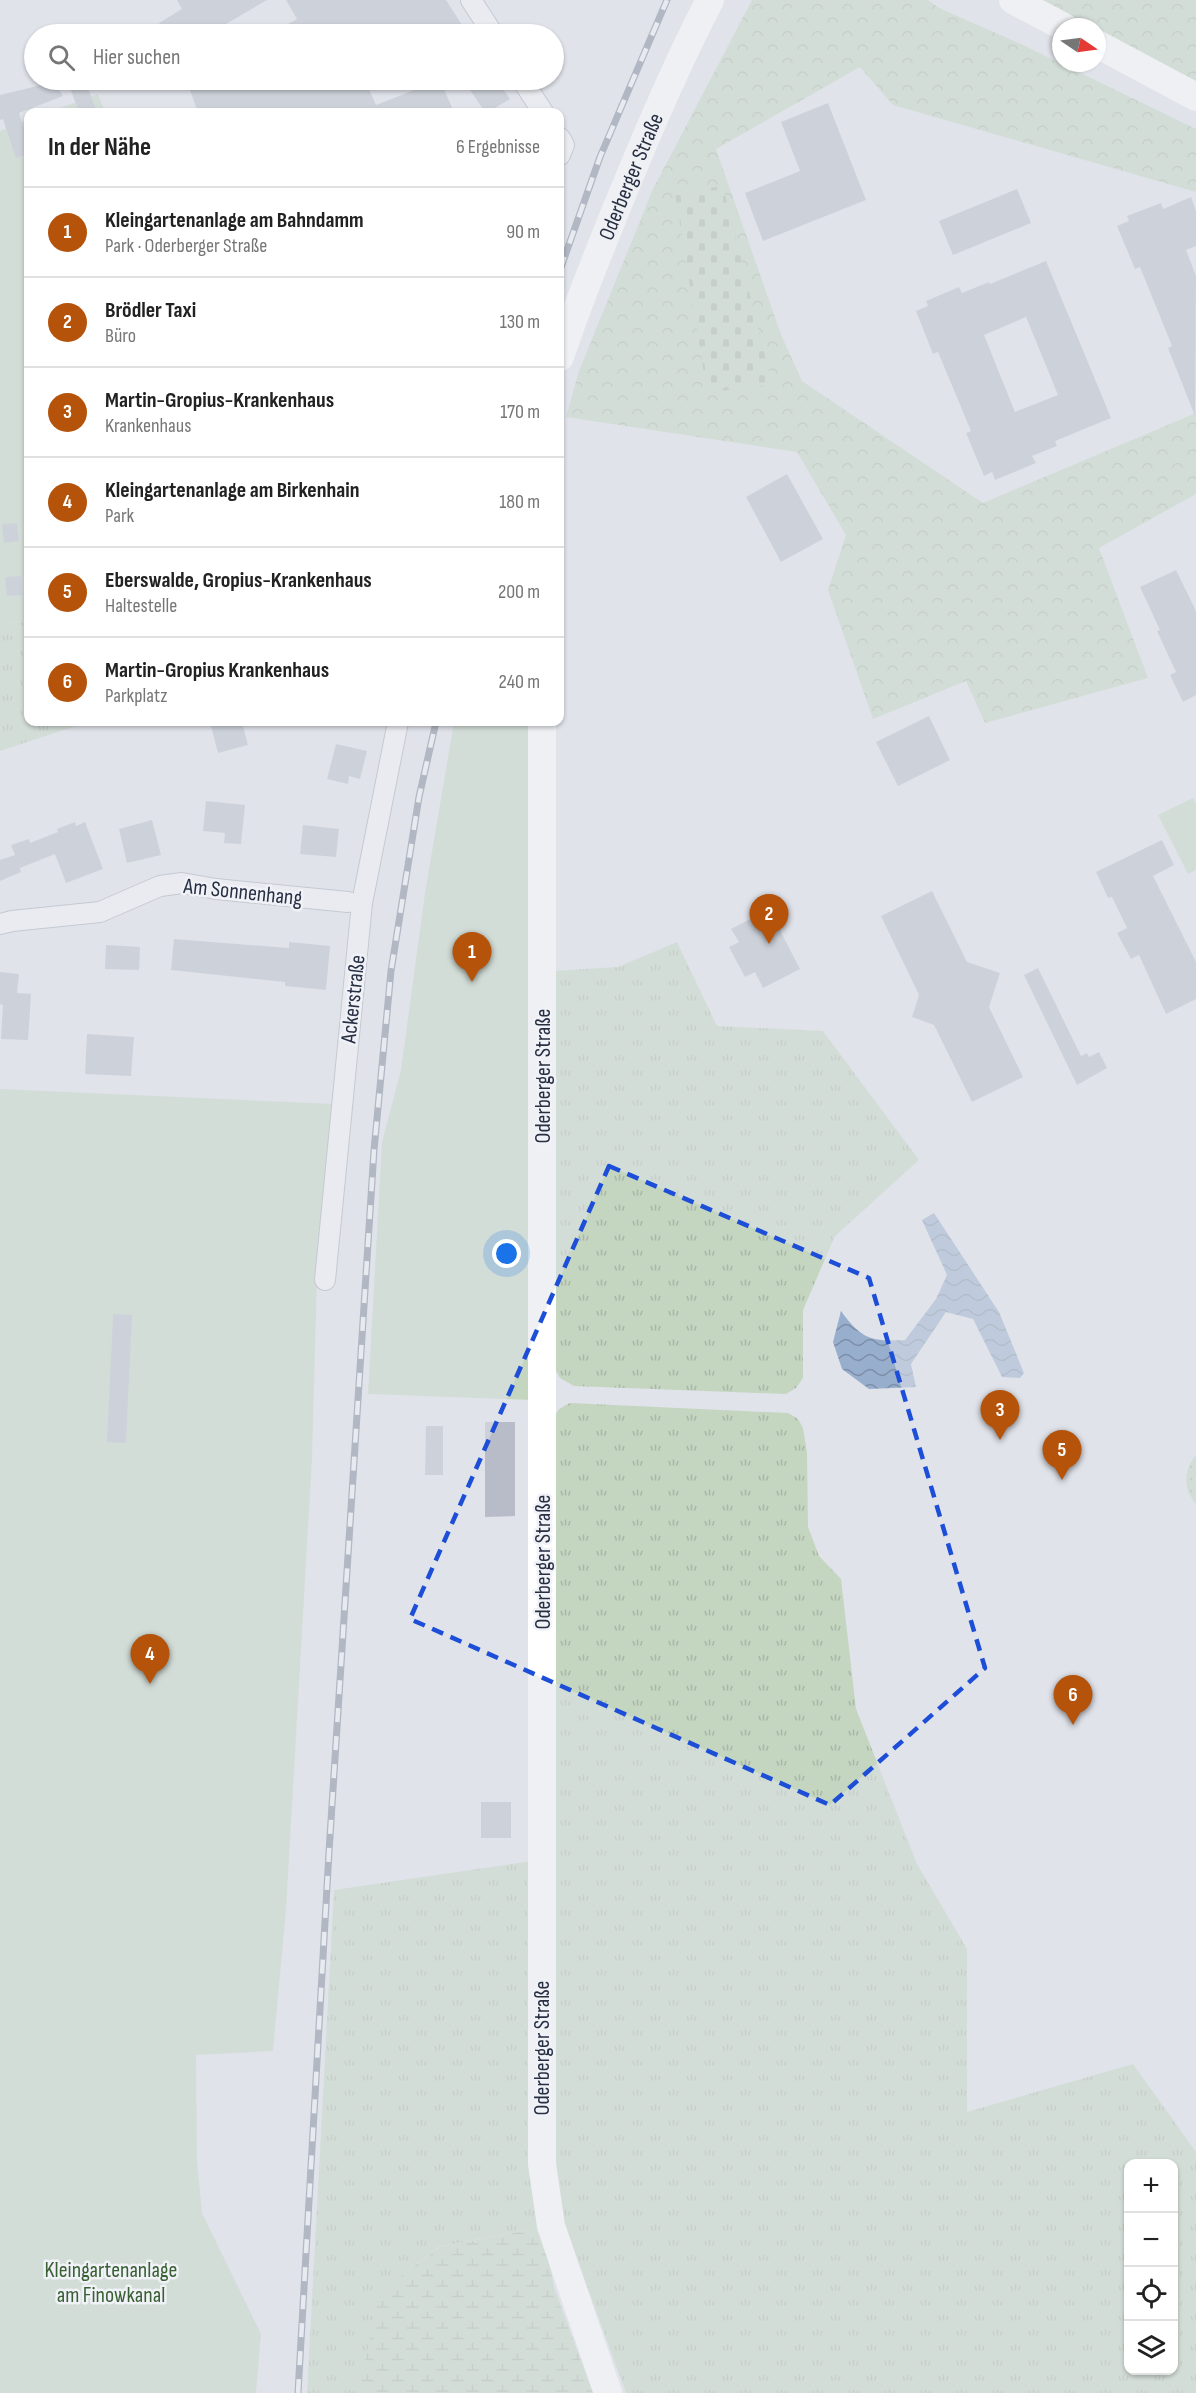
<!DOCTYPE html>
<html lang="de">
<meta charset="utf-8">
<style>
:root{--surface:#fff;--page:#f6f6f6;--text:#222;--muted:#767676;--line:#e0e0e0;--accent:#b45309}
body{margin:0;font-family:"Sofia Sans Condensed",sans-serif;background:var(--page);color:var(--text)}
.controls{position:absolute;right:18px;bottom:18px;display:grid;overflow:hidden;border-radius:12px;box-shadow:0 2px 4px #0004}
.controls button{width:54px;height:54px;display:grid;place-items:center;padding:0;border:0;border-bottom:2px solid var(--line);background:var(--surface);color:var(--text);font:30px sans-serif}
.compass{position:absolute;left:1052px;top:18px;width:54px;height:54px;border-radius:50%;background:var(--surface);box-shadow:0 2px 4px #0004;rotate:103deg}
.you{position:absolute;left:507px;top:1254px;width:21px;height:21px;margin:-15px;border:4px solid #fff;border-radius:50%;background:#1a73e8;box-shadow:0 0 0 9px #1a73e833}
.badge{display:grid;place-items:center;width:39px;height:39px;border-radius:50%;background:var(--accent);color:#fff;font-size:20px;font-weight:700}
.pin{position:absolute;translate:-50% -50px;filter:drop-shadow(0 2px 3px #0008)}
.pin::after{content:'';position:absolute;top:32px;width:21px;height:18px;background:inherit;clip-path:polygon(0 0,100% 0,50% 100%)}
.list{margin:0;padding:0;list-style:none}
h2{display:flex;justify-content:space-between;align-items:center;height:78px;margin:0;padding:0 24px;font-size:26px}
h2 small{font-size:20px;font-weight:400;color:var(--muted)}
.list li{display:grid;grid-template-columns:39px 1fr auto;gap:18px;align-items:center;box-sizing:border-box;height:90px;padding:0 24px;border-top:2px solid var(--line)}
.list b{display:block;font-size:22px;white-space:nowrap}
.list p{margin:0;font-size:20px;white-space:nowrap;color:var(--muted)}
.list em{font-size:20px;font-style:normal;color:var(--muted)}
.icon{flex:none;width:33px;height:33px;fill:none;stroke:currentColor;stroke-width:2;stroke-linecap:round;stroke-linejoin:round}
.map{position:relative;flex:none;width:1196px;height:2393px;overflow:hidden}
.search{position:absolute;background:var(--surface);box-shadow:0 2px 4px #0004;left:24px;top:24px;width:540px;height:66px;display:flex;align-items:center;gap:15px;box-sizing:border-box;padding:0 21px;border-radius:33px;color:var(--muted);font-size:22px}
.panel{position:absolute;background:var(--surface);box-shadow:0 2px 4px #0004;left:24px;top:108px;width:540px;height:618px;border-radius:12px}
.map>svg:first-child{display:block}
.grass{fill:url(#grass-tufts);fill-rule:evenodd}
.forest{fill:url(#forest-crowns)}
.wetland{fill:url(#wetland-marsh)}
.cemetery{fill:url(#cemetery-stones)}
.park{fill:url(#park-dots)}
.garden{fill:#c4d5c0}
.water{fill:url(#water-waves)}
.building{fill:#b7bcc8;fill-rule:evenodd}
.lines{fill:none;stroke-linecap:round;stroke-linejoin:round}
.minor-casing{stroke:#a5a9b5;stroke-width:22}
.minor{stroke:#f3f4f8;stroke-width:20}
.secondary{stroke:#fff;stroke-width:28}
.rail-casing{stroke:#788195;stroke-width:7}
.rail{stroke:#f0f2f7;stroke-width:4.5;stroke-dasharray:14;stroke-linecap:butt}
.marked{fill:none;stroke:#1d4ed8;stroke-width:4.5;stroke-dasharray:12 8;stroke-linejoin:round}
.labels{text-anchor:middle;stroke-width:5;stroke-linejoin:round;paint-order:stroke}
.street-label{font-size:22px;fill:#272f43;stroke:#f0f2f7}
.park-label{font-size:22px;fill:#396033;stroke:#f0f2f7}
</style>
<div class="map">
<svg width="1196" height="2393" viewBox="0 0 1196 2393">
<defs>
<pattern id="grass-tufts" width="24" height="20" patternUnits="userSpaceOnUse" patternTransform="scale(1.5)"><rect width="24" height="20" fill="#c4d5c0"/><path d="M3 7l-1-3M5 7V3M7 7l1-3M15 17l-1-3M17 17v-4M19 17l1-3" fill="none" stroke="#a8b7a6"/></pattern>
<pattern id="forest-crowns" width="20" height="18" patternUnits="userSpaceOnUse" patternTransform="scale(1.5)"><rect width="20" height="18" fill="#c4d5c0"/><path d="M2 6a3 3 0 1 1 6 0M12 15a3 3 0 1 1 6 0" fill="none" stroke="#a8b7a6"/></pattern>
<pattern id="wetland-marsh" width="20" height="14" patternUnits="userSpaceOnUse" patternTransform="scale(1.5)"><rect width="20" height="14" fill="#c4d5c0"/><path d="M1 5h8M5 5V1M11 12h8M15 12V8" fill="none" stroke="#a8b7a6"/></pattern>
<pattern id="cemetery-stones" width="16" height="16" patternUnits="userSpaceOnUse" patternTransform="scale(1.5)"><rect width="16" height="16" fill="#c4d5c0"/><path d="M2 7V4a2 2 0 0 1 4 0v3zM10 15v-3a2 2 0 0 1 4 0v3z" fill="#a8b7a6"/></pattern>
<pattern id="park-dots" width="8" height="8" patternUnits="userSpaceOnUse" patternTransform="scale(1.5)"><rect width="8" height="8" fill="#c4d5c0"/><path d="M2 2h.1M6 6h.1" fill="none" stroke="#a8b7a6" stroke-width="1.8" stroke-linecap="round"/></pattern>
<pattern id="water-waves" width="16" height="10" patternUnits="userSpaceOnUse" patternTransform="scale(1.5)"><rect width="16" height="10" fill="#98aecd"/><path d="M0 5q4-4 8 0t8 0" fill="none" stroke="#7c8ea8"/></pattern>
</defs>
<rect width="100%" height="100%" fill="#e0e3ea"/>
<path class="grass" d="M28,622V722H88L0,751V623Z
M677,942L717,1026L823,1031L919,1160L835,1236L803,1310V1378L796,1388L786,1394L574,1386L560,1378L553,1366L552,971L618,967Z
M570,1403L788,1413L798,1419L803,1428L807,1453L808,1527L819,1556L841,1579L856,1709L917,1864L967,1949V2112L1133,2064L1196,2152V2393H626L564,2223L552,2153L548,1428L559,1409ZM1128,2164H1174V2370H1128Z
M532,1861L543,2227L439,2247L403,2274L361,2384L367,2393H307L334,1890Z"/>
<path class="forest" d="M752,0H928L939,8L1023,45L1196,129V192L893,105L860,67L716,149L782,337L802,381L983,503L1196,413V494L1099,548L1148,678L985,723L966,681L873,719L828,590L846,535L797,452L566,417L579,371L653,189Z
M1040,0H1196V86L1097,34V27H1086Z"/>
<path class="wetland" d="M543,2227L554,2287L593,2393H367L361,2384L375,2309L403,2274L440,2247Z"/>
<path class="cemetery" d="M723,186L772,384L707,393L675,193Z"/>
<path class="park" d="M1196,1455V1504C1183,1489 1183,1470 1196,1455Z"/>
<path class="garden" d="M98,94L105,112H49Z
M28,120V622L0,623V131Z
M454,722H528L532,1400L368,1394L382,1142L401,1070L425,893Z
M1193,798L1196,804V870L1188,874L1158,815Z
M0,1089L334,1104L317,1279L312,1459L286,1910L273,2051L196,2055L197,2160L202,2213L261,2334L256,2393H0Z"/>
<path class="water" d="M934,1213L999,1312L1024,1373L1020,1378L1002,1377L973,1319L946,1312L911,1364L916,1387L869,1389L842,1369L833,1342L841,1311C861,1339 872,1342 905,1340L936,1299L947,1275L922,1220Z"/>
<path class="building" d="M177,0H267L209,34H166L159,23L182,9Z
M286,0H446L464,28L450,34H434L431,30L422,34H270L297,19Z
M67,80H85L97,112H79Z
M186,80H365L376,105L440,80L454,112H198Z
M485,80H497L510,99L488,112H485L468,87Z
M54,82L63,96L19,113L28,142V154L16,158L3,119L0,120V95Z
M828,103L866,200L763,241L745,193L800,171L781,122Z
M1017,189L1031,223L953,255L939,221Z
M1191,197L1196,211V246L1186,250L1196,276L1195,416L1168,348L1172,346L1140,267L1135,269L1117,226L1129,221L1127,216L1161,203L1163,209Z
M1046,261L1111,418L1055,441L1057,446L1032,456L1036,463L995,480L992,472L984,476L966,433L971,431L938,352L933,354L916,311L928,306L926,301L959,287L962,293L989,282L990,284ZM1026,317L1058,395L1015,412L984,335Z
M787,474L823,539L781,562L746,497Z
M17,523L19,541L4,543L2,524Z
M1176,570L1196,611V695L1183,702L1170,675L1176,672L1157,631L1160,630L1140,587Z
M21,576L22,595L7,596L5,577Z
M929,716L950,760L898,786L876,742Z
M210,722H242L248,745L218,753Z
M336,744L367,751L360,779L349,776L348,784L327,779Z
M206,801L245,805L241,844L224,843L225,833L203,831Z
M152,820L161,855L127,863L119,829Z
M75,822L76,826L85,822L103,869L66,883L55,854L20,868L19,864L21,872L0,881V860L15,855L11,845L29,839L30,843L58,832L57,829Z
M303,825L339,829L336,857L300,854Z
M1162,840L1174,865L1153,876L1196,962V999L1166,1014L1139,955L1131,959L1117,933L1127,928L1112,897L1108,898L1096,872Z
M932,891L967,962L1000,973L989,1007L1023,1077L972,1102L934,1025L912,1017L919,995L881,916Z
M769,909L800,969L763,988L755,972L745,977L729,947L739,942L731,929Z
M174,939L289,948V942L330,946L326,990L285,986V982L171,970Z
M106,945L140,947L139,970L105,969Z
M1038,968L1081,1056L1087,1053L1089,1057L1099,1052L1107,1068L1077,1085L1024,975Z
M0,972L19,974L17,993L31,994L28,1040L1,1039L3,1005L0,1004Z
M87,1034L134,1037L131,1076L85,1074Z
M113,1314L132,1315L126,1443L107,1442Z
M485,1422H515V1516L485,1517Z
M426,1426H443V1475H425Z
M481,1802H511V1838H481Z"/>
<g class="lines">
<g class="minor-casing">
<path id="minor" d="M471,0L493,34
M522,80L543,112
M560,138L564,145L560,155
M0,924L12,921L100,912L160,886L182,883L216,889L348,902
M325,1280L362,903L398,722"/>
</g>
<use href="#minor" class="minor"/>
<g class="secondary">
<path d="M1013,0L1064,27"/>
<path d="M1097,44L1196,97"/>
<path id="s1" d="M560,357C578,302 600,249 622,195C649,129 677,63 710,0"/>
<path d="M542,722V2164L551,2226L608,2393"/>
</g>
<g class="rail-casing">
<path id="rail" d="M560,270L600,157L667,0
M298,2393L329,1852L374,1150L391,971L419,797L436,722"/>
</g>
<use href="#rail" class="rail"/>
</g>
<path d="M0 0H1196V2393H0ZM609,1166L869,1278L985,1668L830,1805L410,1619Z" fill="#e0e3ea" fill-opacity=".55" fill-rule="evenodd"/>
<path class="marked" d="M609,1166L869,1278L985,1668L830,1805L410,1619Z"/>
<g class="labels">
<g class="street-label">
<text dy="8" stroke="none"><textPath href="#s1" startOffset="194">Oderberger Straße</textPath></text>
<text transform="translate(243 891) rotate(6)" y="8">Am Sonnenhang</text>
<text transform="translate(352 999) rotate(-84)" y="8">Ackerstraße</text>
<text transform="translate(542 1076) rotate(-90)" y="8">Oderberger Straße</text>
<text transform="translate(542 1562) rotate(-90)" y="8">Oderberger Straße</text>
<text transform="translate(541 2048) rotate(-90)" y="8">Oderberger Straße</text>
</g>
<g class="park-label">
<text x="111" y="2277">Kleingartenanlage<tspan x="111" dy="25">am Finowkanal</tspan></text>
</g>
</g>
</svg>
<div class="controls">
<button>+</button>
<button>−</button>
<button><svg class="icon" aria-label="locate" viewBox="0 0 24 24"><circle cx="12" cy="12" r="6"/><path d="M12 2v4M12 18v4M2 12h4M18 12h4"/></svg></button>
<button><svg class="icon" aria-label="layers" viewBox="0 0 24 24"><path d="M12 4l9 5-9 5-9-5zM3 14l9 5 9-5"/></svg></button>
</div>
<svg class="compass" viewBox="-18 -18 36 36"><path d="M0-13l5 13h-10z" fill="#e53935"/><path d="M0 13l5-13h-10z" fill="#767676"/></svg>
<div class="you"></div>
<div class="pin badge" style="left:472px;top:982px">1</div>
<div class="pin badge" style="left:769px;top:944px">2</div>
<div class="pin badge" style="left:1000px;top:1440px">3</div>
<div class="pin badge" style="left:150px;top:1684px">4</div>
<div class="pin badge" style="left:1062px;top:1480px">5</div>
<div class="pin badge" style="left:1073px;top:1725px">6</div>
<div class="search"><svg class="icon" aria-label="search" viewBox="0 0 24 24"><circle cx="10" cy="10" r="6"/><path d="M15 15l6 6"/></svg>Hier suchen</div>
<section class="panel">
<h2>In der Nähe<small>6 Ergebnisse</small></h2>
<ul class="list">
<li><span class="badge">1</span><div><b>Kleingartenanlage am Bahndamm</b><p>Park · Oderberger Straße</p></div><em>90 m</em></li>
<li><span class="badge">2</span><div><b>Brödler Taxi</b><p>Büro</p></div><em>130 m</em></li>
<li><span class="badge">3</span><div><b>Martin-Gropius-Krankenhaus</b><p>Krankenhaus</p></div><em>170 m</em></li>
<li><span class="badge">4</span><div><b>Kleingartenanlage am Birkenhain</b><p>Park</p></div><em>180 m</em></li>
<li><span class="badge">5</span><div><b>Eberswalde, Gropius-Krankenhaus</b><p>Haltestelle</p></div><em>200 m</em></li>
<li><span class="badge">6</span><div><b>Martin-Gropius Krankenhaus</b><p>Parkplatz</p></div><em>240 m</em></li>
</ul>
</section>
</div>
